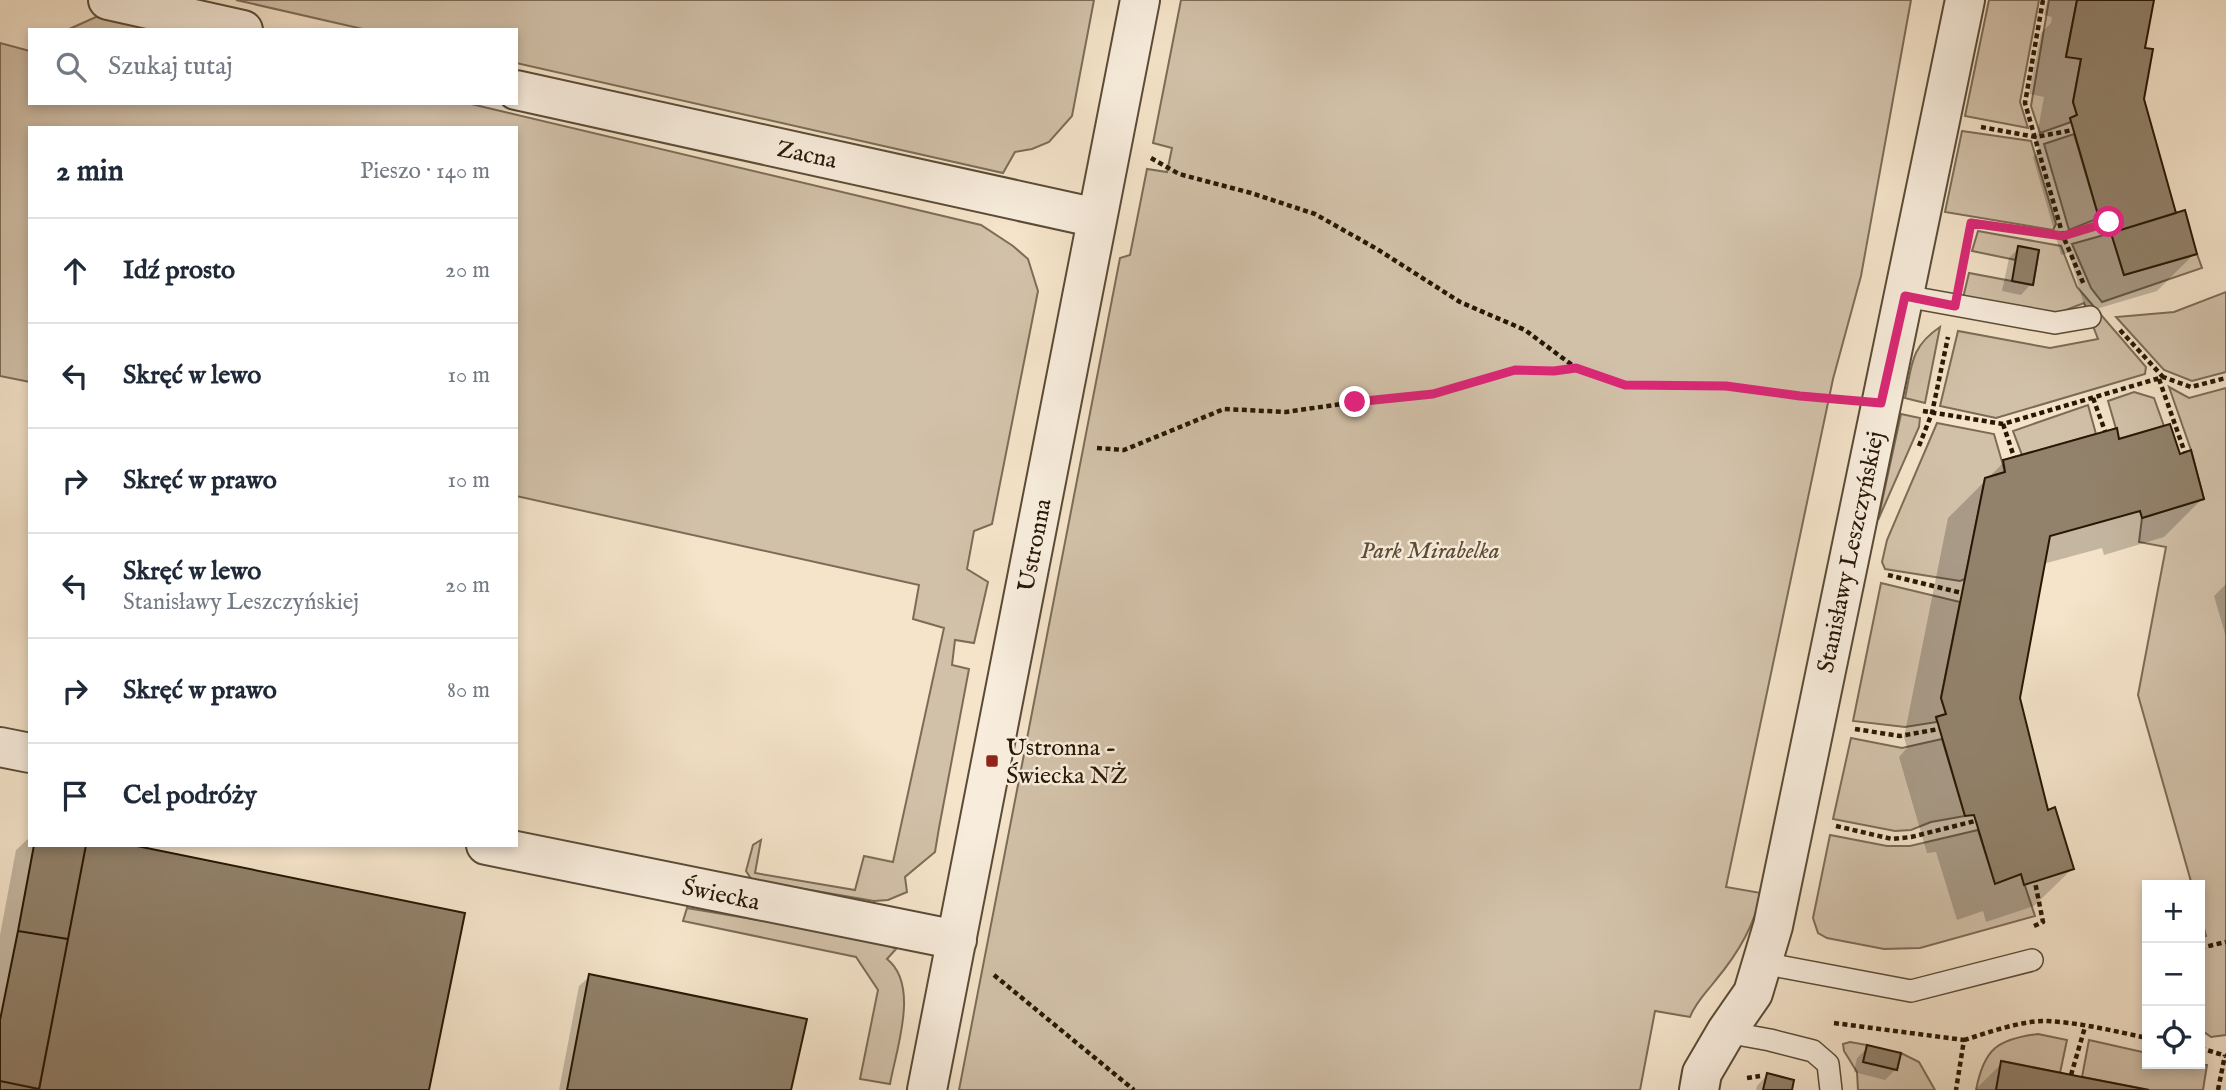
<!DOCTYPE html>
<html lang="pl">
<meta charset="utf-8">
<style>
:root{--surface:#fff;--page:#f2f2f3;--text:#1f2937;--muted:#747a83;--line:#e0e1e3}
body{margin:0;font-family:"IM FELL English",serif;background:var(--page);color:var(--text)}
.controls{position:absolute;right:21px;bottom:21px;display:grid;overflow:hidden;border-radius:0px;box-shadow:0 4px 10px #0003}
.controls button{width:63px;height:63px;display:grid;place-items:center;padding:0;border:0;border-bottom:2px solid var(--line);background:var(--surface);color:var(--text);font:35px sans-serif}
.stop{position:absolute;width:21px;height:21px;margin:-16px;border:5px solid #db2777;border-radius:50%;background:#fff}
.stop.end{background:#db2777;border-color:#fff;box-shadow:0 2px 7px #0008}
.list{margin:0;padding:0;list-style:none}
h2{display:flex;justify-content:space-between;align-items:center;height:91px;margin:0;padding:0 28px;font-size:30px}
h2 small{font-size:23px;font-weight:400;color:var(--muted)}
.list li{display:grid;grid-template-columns:46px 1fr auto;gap:21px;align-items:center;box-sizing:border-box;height:105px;padding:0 28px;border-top:2px solid var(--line)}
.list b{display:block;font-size:26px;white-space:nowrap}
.list p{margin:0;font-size:23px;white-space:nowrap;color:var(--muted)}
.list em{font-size:23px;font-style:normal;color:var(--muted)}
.icon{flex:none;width:38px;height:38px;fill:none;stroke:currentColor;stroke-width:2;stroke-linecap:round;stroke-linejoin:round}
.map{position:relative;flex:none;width:2226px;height:1090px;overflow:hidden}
.search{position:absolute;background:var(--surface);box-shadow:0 4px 10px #0003;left:28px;top:28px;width:490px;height:77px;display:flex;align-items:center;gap:18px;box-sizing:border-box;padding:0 24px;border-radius:0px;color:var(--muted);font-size:26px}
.panel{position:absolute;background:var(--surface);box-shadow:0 4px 10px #0003;left:28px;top:126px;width:490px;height:721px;border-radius:0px}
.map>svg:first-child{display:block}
.green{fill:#d2c1a9;stroke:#7c6c57;stroke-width:2}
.shadow{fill:#0003}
.building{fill:#92826b;stroke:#271805;stroke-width:2}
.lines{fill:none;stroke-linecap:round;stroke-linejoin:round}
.lane-casing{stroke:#5a4b36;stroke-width:24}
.street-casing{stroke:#5a4b36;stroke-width:42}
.path{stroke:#271805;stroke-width:4.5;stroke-dasharray:5 3.5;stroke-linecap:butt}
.lane{stroke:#f8eddd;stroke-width:21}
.street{stroke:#f8eddd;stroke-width:38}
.route{stroke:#db2777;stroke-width:9}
.poi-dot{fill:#8f2418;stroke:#f8eddd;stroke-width:2.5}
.labels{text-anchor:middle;stroke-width:5;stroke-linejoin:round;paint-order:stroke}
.street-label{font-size:24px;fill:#271805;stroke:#f8eddd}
.park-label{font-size:24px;font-style:italic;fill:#5a4b36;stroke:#f8eddd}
.poi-label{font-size:24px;fill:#271805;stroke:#f8eddd;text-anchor:start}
</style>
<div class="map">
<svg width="2226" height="1090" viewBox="0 0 2226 1090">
<rect width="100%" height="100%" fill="#f5e4ca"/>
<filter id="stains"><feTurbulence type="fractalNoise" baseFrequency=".00286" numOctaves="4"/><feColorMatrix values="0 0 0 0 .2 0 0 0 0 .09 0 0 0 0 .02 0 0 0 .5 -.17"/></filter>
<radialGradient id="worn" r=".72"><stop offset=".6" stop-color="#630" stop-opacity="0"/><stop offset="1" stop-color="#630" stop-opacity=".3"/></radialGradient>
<path class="green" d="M236,0H1094L1072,116L1049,142L1032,149L1015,152L1003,173L516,63V30H367Z
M1181,0H1911L1861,276L1833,379L1726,887L1761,893C1755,925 1736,956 1715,981C1705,994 1696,1002 1690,1017L1655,1011L1640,1090H959L1120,258L1130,255L1147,169L1167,172L1172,148L1153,143Z
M1989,0H2039L2020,102L2028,128L1965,116Z
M2049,0H2077L2066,56L2081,59L2073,102L2077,115L2070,118L2071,122L2040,133L2031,106Z
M98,16L156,30H67Z
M0,43L30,51V103H467L981,225L1013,246L1028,259L1038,291L992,524L974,531L967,569L988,582L974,643L955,640L952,665L969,669L939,828L935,852L905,877L907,892L888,900L874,901L752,880L746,871L753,845L761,840L755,873L855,890L864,856L893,862L944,628L913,619L919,585L516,496V128H30V382L0,376Z
M1962,131L2031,141L2056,224L2053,230L1945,212Z
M2074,134L2099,218L2069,230L2044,144Z
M1978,231L2061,246L2077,287L2146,367L2145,374L1996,418L1940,406L1958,331L2050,348L2098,339L2084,303L2058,313L1963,298L1969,273L2033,285L2039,250L2019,246L2016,260L1972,251Z
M2111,233L2124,275L2197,254L2202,268L2102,302L2091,288L2072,244Z
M2226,292V372L2192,381L2164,370L2116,317L2174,312Z
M1940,327L1925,403L1905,398C1912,366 1910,347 1940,327Z
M2169,387L2189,398L2226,388V1035L2211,1037L2200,1029V938L2206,936L2200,912V885H2192L2138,695L2166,547L2139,542L2142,518L2204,499L2191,450Z
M2134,392L2154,398L2164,426L2119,439L2108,401Z
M2088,405L2096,434L2022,455L2013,431Z
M1901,414L1920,418L1919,427L1878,520Z
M1937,423L1994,434L2005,472L1985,478L1965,579L1960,581L1885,569L1882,562L1887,540Z
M1881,583L1960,602L1941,698L1946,714L1936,717L1937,722L1905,727L1853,721Z
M1851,738L1902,748L1942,739L1965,816L1931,822L1911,830L1895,831L1833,819Z
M1978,830L1995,883L2021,874L2035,916L1920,948L1884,949L1827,938L1818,933L1813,918L1830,835L1887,846H1910Z
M687,908L881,941L896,949L887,959C920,985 896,1050 890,1084L860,1079L878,990L856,957L683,921Z
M2038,1034L2067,1040L2060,1073L2002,1061L1996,1090H1976C1984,1049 1997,1039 2038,1034Z
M2089,1040L2147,1053V1064L2207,1065L2203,1090H2149L2082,1077Z
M1850,1042L1867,1045L1864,1062L1897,1070L1901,1053L1919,1062L1935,1090H1858L1857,1072L1844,1051L1843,1044Z"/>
<path class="shadow" d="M2047,0H2153L2143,49L2142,100L2175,215L2195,253L2157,291L2086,312L2069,253L2061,255L2033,157L2039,151L2036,141L2044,97L2029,94L2041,33L2051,23L2052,17L2044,15Z
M2019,248L2031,284L2021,295L2002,291L2009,258Z
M2118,441L2179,456L2202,499L2164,537L2104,555L2102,548L2043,564L2018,698L2047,812L2072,869L2034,906L1986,922L1983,911L1957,920L1936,852L1927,853L1899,757L1907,748L1904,737L1948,518L2004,462Z
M2226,584V637L2214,596Z
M30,837V845H123L428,1090H0V935L16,850Z
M590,976L790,1090H559L579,986Z
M1868,1047L1896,1069L1885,1080L1854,1072L1857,1058Z
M2002,1063L2141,1090H1975Z
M1767,1075L1790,1090H1756L1757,1086Z"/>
<path class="building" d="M2077,0H2154L2145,48L2153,49L2144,99L2176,213L2111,233L2107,216L2099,218L2070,118L2077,115L2073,102L2081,59L2066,57Z
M2185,210L2197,254L2124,275L2111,233Z
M2018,246L2039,250L2033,285L2012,281Z
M2170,424L2180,454L2191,450L2204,499L2142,518L2140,511L2050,536L2020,698L2048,810L2055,807L2074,869L2024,885L2021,874L1995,884L1974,815L1965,816L1936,717L1946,714L1941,698L1985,478L2005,472L2003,460L2014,457L2117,428L2119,439Z
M34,845H86L68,939L18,931Z
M86,845H132L465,913L429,1090H39Z
M18,931L68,939L39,1089L0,1081V1020Z
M589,974L807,1019L791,1090H567Z
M1867,1045L1901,1053L1897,1070L1863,1062Z
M2001,1061L2082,1077L2149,1090H1996Z
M1767,1073L1794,1080L1792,1090H1763Z
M0,1081L39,1089V1090H0Z"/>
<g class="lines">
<g class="lane-casing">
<path id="lane" d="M1905,296L2055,323L2090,317
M1762,963L1911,991L2032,960
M1726,1032L1770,1040L1813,1051L1828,1064L1831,1090"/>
</g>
<g class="street-casing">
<path id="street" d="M108,0L243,30
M516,90L1097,218
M0,747L30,753
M486,845L957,940
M927,1090L1140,0
M1699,1090L1702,1073L1726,1032L1753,993L1773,926L1965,0"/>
</g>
<path class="path" d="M2043,0L2025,103L2063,236L2084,285
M1981,127L2036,137L2073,130
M1151,158L1179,174L1251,193L1315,214L1377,249L1460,302L1525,330L1576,368L1625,385L1726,386L1838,399
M1961,273L1971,223L2063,236L2109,222
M2120,330L2163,377
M2159,379L2185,453
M2093,398L2105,431
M1923,411L2003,424L2163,377L2191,387L2226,378
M2003,424L2014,457
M1919,446L1932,413L1948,337
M1097,448L1124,450L1224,409L1286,412L1355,402L1433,394L1515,370L1554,371L1575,368
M1888,575L1962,593
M1855,729L1900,736L1939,729
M1836,826L1892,839L1911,837L1975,821
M2034,926L2043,922L2035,882
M2200,948L2226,942
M994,975L1134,1090
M1834,1023L1964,1040L1956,1090
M1964,1040C1987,1033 2020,1021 2044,1021C2078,1022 2114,1031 2147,1038
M2200,1048L2226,1056
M2071,1075L2085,1027
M1747,1078L1760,1076
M2218,1090L2225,1055"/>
<use href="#lane" class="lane"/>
<use href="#street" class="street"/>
</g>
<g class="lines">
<path class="route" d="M1355,402L1433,394L1515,370L1554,371L1576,368L1625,385L1726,386L1800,396L1881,403L1905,296L1955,306L1971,223L2063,236L2109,222"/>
</g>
<rect class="poi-dot" x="985" y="754" width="14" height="14" rx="3.5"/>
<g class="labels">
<g class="street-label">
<text transform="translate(807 154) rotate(12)" y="8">Zacna</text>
<text transform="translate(1034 545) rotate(-79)" y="8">Ustronna</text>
<text transform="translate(1850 552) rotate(-78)" y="8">Stanisławy Leszczyńskiej</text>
<text transform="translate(721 894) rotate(12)" y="8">Świecka</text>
</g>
<g class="park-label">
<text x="1430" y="558">Park Mirabelka</text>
</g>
<g class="poi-label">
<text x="1006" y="755">Ustronna -<tspan x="1006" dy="28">Świecka NŻ</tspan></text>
</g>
</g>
<rect width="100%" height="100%" filter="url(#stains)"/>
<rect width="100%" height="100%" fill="url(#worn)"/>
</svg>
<div class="controls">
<button>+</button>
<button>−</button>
<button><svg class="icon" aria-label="locate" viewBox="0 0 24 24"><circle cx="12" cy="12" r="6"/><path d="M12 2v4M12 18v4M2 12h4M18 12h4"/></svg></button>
</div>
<div class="stop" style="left:2109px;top:222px"></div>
<div class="stop end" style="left:1355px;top:402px"></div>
<div class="search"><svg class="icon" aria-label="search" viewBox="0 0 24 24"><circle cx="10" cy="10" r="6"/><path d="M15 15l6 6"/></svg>Szukaj tutaj</div>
<section class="panel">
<h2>2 min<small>Pieszo · 140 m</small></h2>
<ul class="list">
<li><svg class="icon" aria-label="ahead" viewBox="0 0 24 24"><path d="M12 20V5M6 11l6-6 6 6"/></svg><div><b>Idź prosto</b></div><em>20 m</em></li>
<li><svg class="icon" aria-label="left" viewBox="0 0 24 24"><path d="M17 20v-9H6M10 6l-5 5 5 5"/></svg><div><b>Skręć w lewo</b></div><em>10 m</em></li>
<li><svg class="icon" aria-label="right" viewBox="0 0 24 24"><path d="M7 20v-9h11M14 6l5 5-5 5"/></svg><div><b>Skręć w prawo</b></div><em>10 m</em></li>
<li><svg class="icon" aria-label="left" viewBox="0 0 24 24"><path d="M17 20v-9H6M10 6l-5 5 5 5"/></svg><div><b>Skręć w lewo</b><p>Stanisławy Leszczyńskiej</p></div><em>20 m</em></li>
<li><svg class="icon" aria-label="right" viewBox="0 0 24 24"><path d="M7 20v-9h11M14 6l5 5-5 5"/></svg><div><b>Skręć w prawo</b></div><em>80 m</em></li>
<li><svg class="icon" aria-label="arrive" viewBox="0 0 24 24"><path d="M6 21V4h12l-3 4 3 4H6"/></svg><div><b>Cel podróży</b></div></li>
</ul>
</section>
</div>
